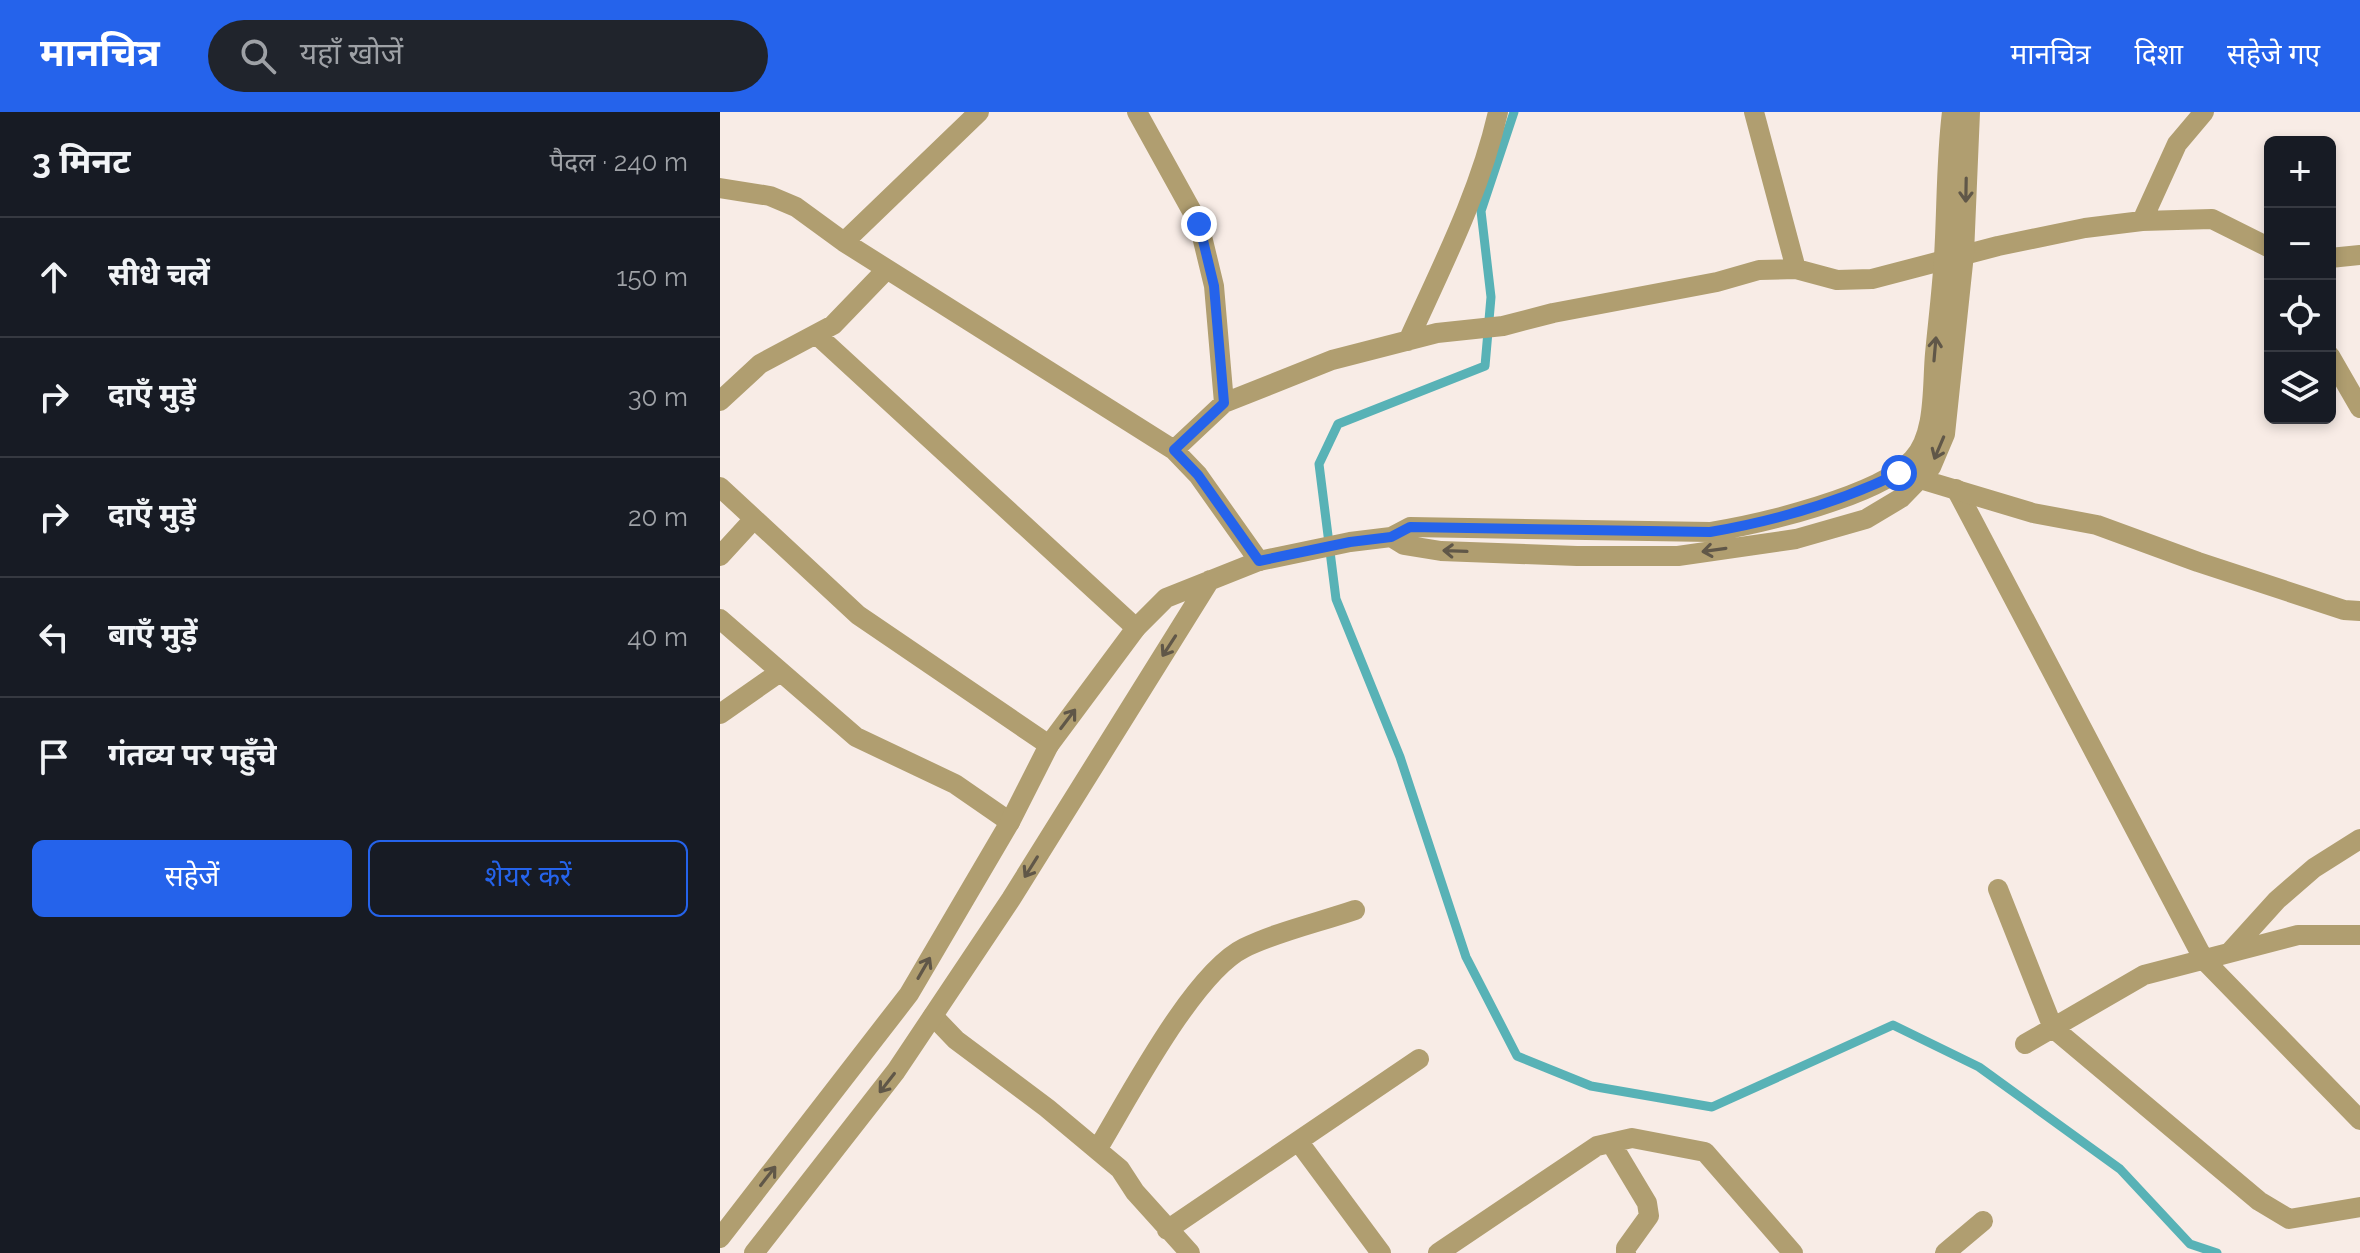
<!DOCTYPE html>
<html lang="hi">
<meta charset="utf-8">
<style>
:root{--surface:#171b24;--page:#20242c;--text:#f1f3f6;--muted:#9ea1a6;--line:#363941;--accent:#2563eb}
body{margin:0;font-family:Raleway,"Noto Sans Devanagari",sans-serif;background:var(--page);color:var(--text)}
.controls{position:absolute;right:24px;top:24px;display:grid;overflow:hidden;border-radius:12px;box-shadow:0 4px 12px #0003}
.controls button{width:72px;height:72px;display:grid;place-items:center;padding:0;border:0;border-bottom:2px solid var(--line);background:var(--surface);color:var(--text);font:40px sans-serif}
.stop{position:absolute;width:24px;height:24px;margin:-18px;border:6px solid #2563eb;border-radius:50%;background:#fff}
.stop.end{background:#2563eb;border-color:#fff;box-shadow:0 2px 8px #0008}
.list{margin:0;padding:0;list-style:none}
h2{display:flex;justify-content:space-between;align-items:center;height:104px;margin:0;padding:0 32px;font-size:34px}
h2 small{font-size:26px;font-weight:400;color:var(--muted)}
.list li{display:grid;grid-template-columns:52px 1fr auto;gap:24px;align-items:center;box-sizing:border-box;height:120px;padding:0 32px;border-top:2px solid var(--line)}
.list b{display:block;font-size:30px;white-space:nowrap}
.list em{font-size:26px;font-style:normal;color:var(--muted)}
.actions{display:flex;gap:16px;padding:24px 32px}
.actions a{flex:1;padding:18px 0;border:2px solid var(--accent);border-radius:12px;text-align:center;font-size:28px;color:var(--accent)}
.actions .main{background:var(--accent);color:#fff}
.icon{flex:none;width:44px;height:44px;fill:none;stroke:currentColor;stroke-width:2;stroke-linecap:round;stroke-linejoin:round}
.map{position:relative;flex:none;width:1640px;height:1141px;overflow:hidden}
header{display:flex;align-items:center;gap:48px;box-sizing:border-box;height:112px;padding:0 40px;background:var(--accent);color:#fff}
header strong{font-size:38px}
nav{display:flex;gap:44px;margin-inline-start:auto;font-size:28px}
.search{width:560px;height:72px;background:var(--page);display:flex;align-items:center;gap:20px;box-sizing:border-box;padding:0 28px;border-radius:44px;color:var(--muted);font-size:30px}
main{display:flex}
aside{flex:1;background:var(--surface)}
.map>svg:first-child{display:block}
.lines{fill:none;stroke-linecap:round;stroke-linejoin:round}
.stream{stroke:#58b2b6;stroke-width:9}
.minor{stroke:#b09e70;stroke-width:20}
.tertiary{stroke:#b09e70;stroke-width:20}
.oneway{stroke:#605748}
.route{stroke:#2563eb;stroke-width:10}
</style>
<header>
<strong>मानचित्र</strong>
<div class="search"><svg class="icon" aria-label="search" viewBox="0 0 24 24"><circle cx="10" cy="10" r="6"/><path d="M15 15l6 6"/></svg>यहाँ खोजें</div>
<nav><a>मानचित्र</a><a>दिशा</a><a>सहेजे गए</a></nav>
</header>
<main>
<aside>
<h2>3 मिनट<small>पैदल · 240 m</small></h2>
<ul class="list">
<li><svg class="icon" aria-label="ahead" viewBox="0 0 24 24"><path d="M12 20V5M6 11l6-6 6 6"/></svg><div><b>सीधे चलें</b></div><em>150 m</em></li>
<li><svg class="icon" aria-label="right" viewBox="0 0 24 24"><path d="M7 20v-9h11M14 6l5 5-5 5"/></svg><div><b>दाएँ मुड़ें</b></div><em>30 m</em></li>
<li><svg class="icon" aria-label="right" viewBox="0 0 24 24"><path d="M7 20v-9h11M14 6l5 5-5 5"/></svg><div><b>दाएँ मुड़ें</b></div><em>20 m</em></li>
<li><svg class="icon" aria-label="left" viewBox="0 0 24 24"><path d="M17 20v-9H6M10 6l-5 5 5 5"/></svg><div><b>बाएँ मुड़ें</b></div><em>40 m</em></li>
<li><svg class="icon" aria-label="arrive" viewBox="0 0 24 24"><path d="M6 21V4h12l-3 4 3 4H6"/></svg><div><b>गंतव्य पर पहुँचे</b></div></li>
</ul>
<div class="actions"><a class="main">सहेजें</a><a>शेयर करें</a></div>
</aside>
<div class="map">
<svg width="1640" height="1141" viewBox="0 0 1640 1141">
<rect width="100%" height="100%" fill="#f8ece6"/>
<g class="lines">
<path class="stream" d="M794,0L761,99L771,185L765,254L618,312L599,352L616,487L680,645L746,845L797,944L871,974L992,995L1173,913L1259,955L1400,1057L1470,1132L1497,1141"/>
<path class="minor" d="M417,0L479,112L494,174L504,291
M1034,0L1076,157
M0,76L50,84L76,95L124,130L454,338L478,363L539,449
M1422,109L1457,32L1484,0
M124,130L259,0
M1610,146L1640,143
M97,223L416,516
M688,229C722,154 760,80 778,0
M1610,244L1640,296
M0,289L40,252L113,213L167,157
M454,338L504,291L612,248L717,221L783,214L833,201L997,170L1039,158L1076,157L1117,168L1152,167L1278,134L1365,116L1422,109L1492,107L1550,136
M0,375L138,503L329,633
M1236,377L1484,848L1640,1008
M0,444L33,408
M0,507L136,625L235,672L290,710
M0,602L60,560
M1278,777L1333,916L1539,1089L1569,1107L1640,1095
M1509,841L1557,788L1594,756L1640,727
M213,904L236,928L327,996L400,1057L415,1080L470,1141
M1305,932L1424,863L1578,823H1640
M578,1029L661,1141
M891,1031L927,1091L929,1104L906,1136V1141
M377,1038C408,987 473,861 524,836C556,820 600,810 635,798
M447,1118L699,947
M718,1141L877,1034L912,1026L985,1040L1073,1141
M1225,1141L1263,1109"/>
<path class="tertiary" d="M1190,364L1313,401L1377,413L1478,450L1624,498L1640,499
M671,425L684,433L721,439L857,444H958L1076,427L1146,407L1181,386L1211,355L1225,322L1244,142L1250,0
M0,1126L189,882L290,710L329,633L416,516L446,486L539,449L630,430L671,425L690,415L990,420C1040,412 1160,384 1193,347C1216,322 1212,274 1215,242C1218,210 1222,178 1224,145C1227,97 1226,48 1232,0
M34,1141L176,959L291,787L490,468"/>
</g>
<defs><path id="oneway-shaft" d="M-6 0H5M1.5-3L5.5 0L1.5 3" fill="none" stroke-width="1.6" stroke-linecap="round" stroke-linejoin="round" transform="scale(2)"/></defs>
<g class="oneway">
<use href="#oneway-shaft" transform="translate(1246 78) rotate(91)"/>
<use href="#oneway-shaft" transform="translate(1215 237) rotate(-85)"/>
<use href="#oneway-shaft" transform="translate(1219 336) rotate(113)"/>
<use href="#oneway-shaft" transform="translate(994 438) rotate(172)"/>
<use href="#oneway-shaft" transform="translate(735 439) rotate(-178)"/>
<use href="#oneway-shaft" transform="translate(449 534) rotate(123)"/>
<use href="#oneway-shaft" transform="translate(348 607) rotate(-53)"/>
<use href="#oneway-shaft" transform="translate(311 755) rotate(122)"/>
<use href="#oneway-shaft" transform="translate(204 856) rotate(-60)"/>
<use href="#oneway-shaft" transform="translate(167 971) rotate(128)"/>
<use href="#oneway-shaft" transform="translate(48 1064) rotate(-52)"/>
</g>
<g class="lines">
<path class="route" d="M479,112L494,174L504,291L454,338L478,363L539,449L630,430L671,425L690,415L990,420C1054,409 1120,390 1179,361"/>
</g>
</svg>
<div class="controls">
<button>+</button>
<button>−</button>
<button><svg class="icon" aria-label="locate" viewBox="0 0 24 24"><circle cx="12" cy="12" r="6"/><path d="M12 2v4M12 18v4M2 12h4M18 12h4"/></svg></button>
<button><svg class="icon" aria-label="layers" viewBox="0 0 24 24"><path d="M12 4l9 5-9 5-9-5zM3 14l9 5 9-5"/></svg></button>
</div>
<div class="stop" style="left:1179px;top:361px"></div>
<div class="stop end" style="left:479px;top:112px"></div>
</div>
</main>
